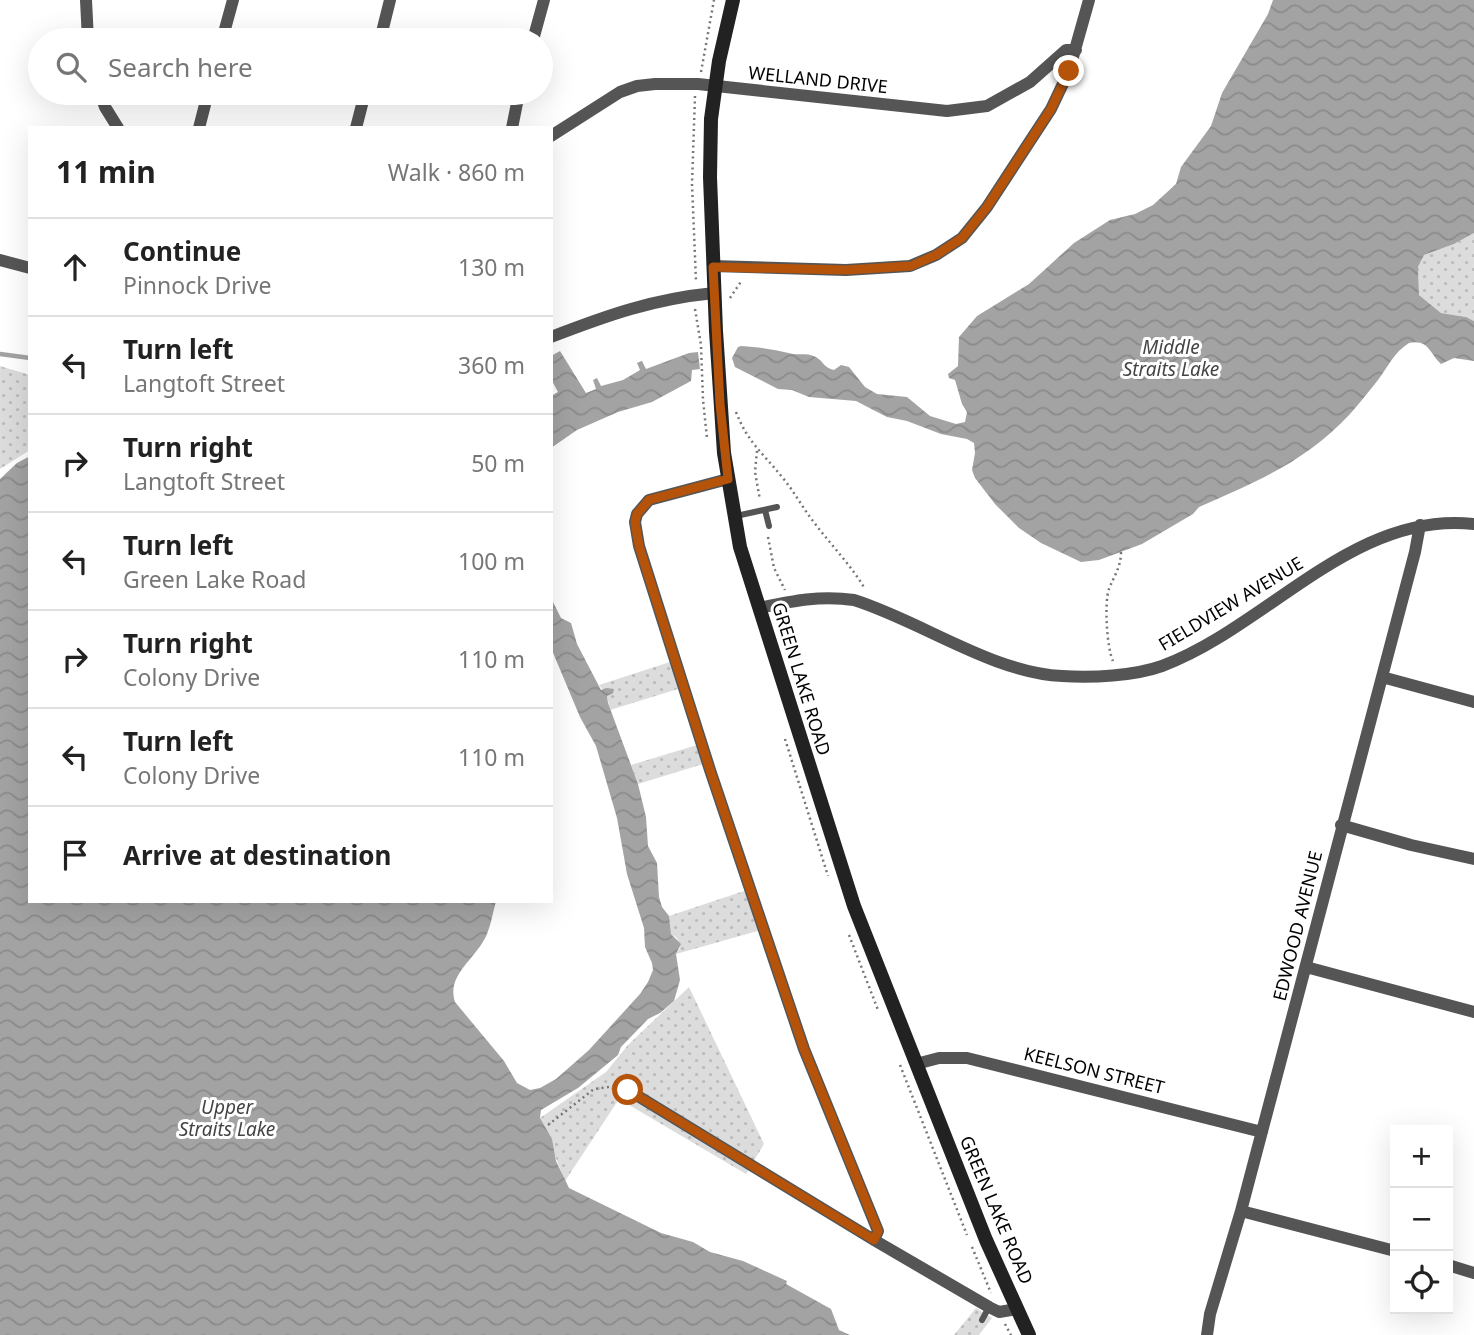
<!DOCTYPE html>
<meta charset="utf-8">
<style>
:root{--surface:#fff;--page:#f6f6f6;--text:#222;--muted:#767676;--line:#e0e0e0}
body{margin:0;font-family:"Noto Sans",sans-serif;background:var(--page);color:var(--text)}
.controls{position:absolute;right:21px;bottom:21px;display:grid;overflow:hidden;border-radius:0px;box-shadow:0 7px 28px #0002}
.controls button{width:63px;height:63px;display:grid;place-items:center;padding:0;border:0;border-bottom:2px solid var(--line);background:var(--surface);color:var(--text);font:35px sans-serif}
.stop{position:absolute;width:21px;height:21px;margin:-16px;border:5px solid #b45309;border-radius:50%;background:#fff}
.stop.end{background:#b45309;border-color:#fff;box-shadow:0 2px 7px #0008}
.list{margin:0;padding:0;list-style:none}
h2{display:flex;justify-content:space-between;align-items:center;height:91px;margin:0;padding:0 28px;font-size:30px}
h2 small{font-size:23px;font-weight:400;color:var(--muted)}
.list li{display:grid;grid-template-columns:46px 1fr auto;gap:21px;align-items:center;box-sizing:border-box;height:98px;padding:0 28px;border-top:2px solid var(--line)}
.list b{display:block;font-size:26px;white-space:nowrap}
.list p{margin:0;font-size:23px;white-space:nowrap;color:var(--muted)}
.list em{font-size:23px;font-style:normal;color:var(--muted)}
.icon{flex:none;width:38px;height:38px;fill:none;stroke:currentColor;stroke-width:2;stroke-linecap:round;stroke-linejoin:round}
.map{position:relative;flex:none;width:1474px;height:1335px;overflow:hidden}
.search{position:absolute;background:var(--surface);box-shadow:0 7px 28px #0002;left:28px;top:28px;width:525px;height:77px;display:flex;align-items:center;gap:18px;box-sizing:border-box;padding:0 24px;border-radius:38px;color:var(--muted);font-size:26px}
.panel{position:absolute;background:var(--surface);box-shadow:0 7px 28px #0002;left:28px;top:126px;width:525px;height:777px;border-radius:0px}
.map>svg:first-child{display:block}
.grass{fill:url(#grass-dots)}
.water{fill:url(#water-waves)}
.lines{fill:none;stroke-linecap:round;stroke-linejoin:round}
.stream{stroke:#a3a3a3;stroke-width:4.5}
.path{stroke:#777;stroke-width:2.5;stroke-dasharray:2 3.5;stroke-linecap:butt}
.lane{stroke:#555;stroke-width:6}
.street{stroke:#555;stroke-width:12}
.secondary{stroke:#222;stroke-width:14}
.route{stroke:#b45309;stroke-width:9}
.labels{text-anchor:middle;stroke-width:6;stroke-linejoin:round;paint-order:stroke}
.street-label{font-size:18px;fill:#000;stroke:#fff}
.water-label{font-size:19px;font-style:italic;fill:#444;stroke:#fff}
</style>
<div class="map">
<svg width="1474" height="1335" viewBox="0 0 1474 1335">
<defs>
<pattern id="grass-dots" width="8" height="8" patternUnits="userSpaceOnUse" patternTransform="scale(1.75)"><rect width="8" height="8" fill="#dcdcdc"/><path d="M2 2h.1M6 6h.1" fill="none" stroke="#bbb" stroke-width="1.8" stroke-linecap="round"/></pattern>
<pattern id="water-waves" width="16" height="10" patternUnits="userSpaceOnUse" patternTransform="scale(1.75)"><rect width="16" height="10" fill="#a3a3a3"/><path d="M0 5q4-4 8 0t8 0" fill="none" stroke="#8b8b8b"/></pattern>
</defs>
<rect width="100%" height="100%" fill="#fff"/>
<path class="grass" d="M1474,233V321L1466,317L1441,313L1419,295L1418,267L1424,255L1454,244Z
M0,366L30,375V450L0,469Z
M670,662L678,689L610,710L607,696L599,685Z
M697,745L703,764L638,784L631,765Z
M747,890L761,930L676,954L680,948L677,938L671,934L669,916Z
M689,987L764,1144L746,1174L619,1099L565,1181L540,1118L606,1072L628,1045Z
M976,1308L992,1318L979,1335H954Z"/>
<path class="water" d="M1273,0H1474V233L1454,244L1424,255L1418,267L1419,295L1441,313L1466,317L1474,321V361L1454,358L1441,364C1429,353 1429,339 1409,343C1394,352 1388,367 1378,380C1369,391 1360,403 1350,414C1305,462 1258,481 1199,507L1193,514L1142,544L1099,560L1081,562L1041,543L1019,528L995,504L975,478L972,470L975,453L974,443L967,439L941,434L907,421L887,417L856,401L809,397L792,390L778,389L735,367L732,358L738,347L741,346C760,347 775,350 793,354C801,355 808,353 816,357C824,362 824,368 834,370L841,365L849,367L865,387L877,394L907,397L930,416L956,424L965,422L967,412L962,404L955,380L949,378L948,374L958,366L959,337L977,316L1029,284L1074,243L1110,220L1135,214L1153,205L1176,184L1181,167L1211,126L1222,93L1268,14Z
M560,351L586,393L596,389L593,380L597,378L601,386L623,380L640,370L637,363L642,361L646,369L689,353L698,352L700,369L692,370L691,381L652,402L618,412L577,430L551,448V396L558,392L551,379V356Z
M30,456V901H496C493,912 491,924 487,934C476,960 446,974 455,1002L504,1061L517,1083L530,1090L540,1088L556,1079L589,1050L640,994L648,982L653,970L652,963L645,947L644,928L627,874L617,818L596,746L580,717L551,648V598L561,618L571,623L577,644L601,690L607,688L614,689L613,693L607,696L608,703L638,784L646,817L648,846L657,863L659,897L662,907L669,916L671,934L681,944L676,954L680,980L674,1001L660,1013L648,1019L621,1047L618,1055L578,1088L541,1110L540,1118L552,1139L556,1161L569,1188L661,1233L693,1242L710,1252L743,1261L787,1281L786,1284L831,1309L839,1330L850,1335H0V479L17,463Z"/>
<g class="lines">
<path class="stream" d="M0,354L30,358"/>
<path class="path" d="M701,72L714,0
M695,96L692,184L696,281
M730,298L742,280
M695,309L701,345L703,400L707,438
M736,412C748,443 763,453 782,477C794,491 802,507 813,521C830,544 851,565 865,589
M757,451L755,472L760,500
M768,537L774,568L785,590
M1113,661C1107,649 1104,603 1109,589C1114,576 1121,567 1121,552
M785,739L828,876
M849,935L878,1010
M900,1065L967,1235
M548,1125L594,1089L615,1086
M972,1247L991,1293
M1005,1324L1011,1335"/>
<path class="lane" d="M765,510L769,526
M736,516L777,507
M982,1320L989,1307"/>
<path class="street" d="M86,0L88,40
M222,40L233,0
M380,40L390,0
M533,40L544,0
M100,93L105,107L118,128
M199,128L208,93
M356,128L365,93
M512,128L519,93
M551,136L620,92L637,86L655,84H698L947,111L987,106L1030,82L1066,50H1076
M0,260L30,268
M713,266L846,270L910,266L936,255L962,238L987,207L1051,109L1069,71L1089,0
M551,337C608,315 653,299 714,293
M728,479L649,500L637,514L635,522L639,546L710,770L804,1049L878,1231L874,1240
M759,608C792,601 821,595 854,600C921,621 993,673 1062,676C1092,678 1134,676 1162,666C1267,627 1354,510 1474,524
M1382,677L1474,702
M1341,825L1411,845L1474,859
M1306,967L1474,1012
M916,1064L939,1058H967L1262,1132
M628,1090L874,1240L989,1307L999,1312L1017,1309
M1241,1211L1395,1251
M1448,1265L1474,1273
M1207,1335L1210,1314L1241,1211L1415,552L1420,525"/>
<path class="secondary" d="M733,0L719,61L711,119L710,177L716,331L724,453L740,547L854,906L986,1240L1029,1335"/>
</g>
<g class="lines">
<path class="route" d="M628,1090L874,1240L878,1231L804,1049L710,770L639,546L635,522L637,514L649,500L728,479L720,404L713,267L846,270L911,266L936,255L962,238L987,207L1051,109L1069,71"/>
</g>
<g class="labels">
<g class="street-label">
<text transform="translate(818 80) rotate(6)" y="6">WELLAND DRIVE</text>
<text transform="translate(1231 604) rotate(-31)" y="6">FIELDVIEW AVENUE</text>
<text transform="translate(801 679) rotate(73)" y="6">GREEN LAKE ROAD</text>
<text transform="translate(1298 926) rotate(-76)" y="6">EDWOOD AVENUE</text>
<text transform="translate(1094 1071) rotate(14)" y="6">KEELSON STREET</text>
<text transform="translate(996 1210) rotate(67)" y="6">GREEN LAKE ROAD</text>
</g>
<g class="water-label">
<text x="1171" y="354">Middle<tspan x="1171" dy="22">Straits Lake</tspan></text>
<text x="227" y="1114">Upper<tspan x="227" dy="22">Straits Lake</tspan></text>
</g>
</g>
</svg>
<div class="controls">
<button>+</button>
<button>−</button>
<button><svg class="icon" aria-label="locate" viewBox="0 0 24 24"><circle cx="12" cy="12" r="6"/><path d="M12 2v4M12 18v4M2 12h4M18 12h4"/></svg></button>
</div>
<div class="stop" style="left:628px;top:1090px"></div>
<div class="stop end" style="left:1069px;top:71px"></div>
<div class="search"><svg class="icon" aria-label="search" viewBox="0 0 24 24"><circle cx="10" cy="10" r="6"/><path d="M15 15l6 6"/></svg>Search here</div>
<section class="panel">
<h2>11 min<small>Walk · 860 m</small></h2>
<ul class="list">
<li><svg class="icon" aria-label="ahead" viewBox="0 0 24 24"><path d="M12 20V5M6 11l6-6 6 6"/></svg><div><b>Continue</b><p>Pinnock Drive</p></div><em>130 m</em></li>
<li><svg class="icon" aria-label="left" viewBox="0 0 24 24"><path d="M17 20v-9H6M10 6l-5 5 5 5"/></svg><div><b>Turn left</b><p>Langtoft Street</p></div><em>360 m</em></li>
<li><svg class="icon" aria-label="right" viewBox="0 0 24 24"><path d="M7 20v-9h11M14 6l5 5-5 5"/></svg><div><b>Turn right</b><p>Langtoft Street</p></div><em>50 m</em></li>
<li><svg class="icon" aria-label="left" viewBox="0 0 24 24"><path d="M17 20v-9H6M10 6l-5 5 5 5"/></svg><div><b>Turn left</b><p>Green Lake Road</p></div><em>100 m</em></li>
<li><svg class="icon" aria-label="right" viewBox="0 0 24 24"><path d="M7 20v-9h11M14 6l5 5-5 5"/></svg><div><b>Turn right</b><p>Colony Drive</p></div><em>110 m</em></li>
<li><svg class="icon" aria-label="left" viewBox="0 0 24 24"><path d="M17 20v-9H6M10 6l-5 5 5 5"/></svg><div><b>Turn left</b><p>Colony Drive</p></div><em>110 m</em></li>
<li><svg class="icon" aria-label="arrive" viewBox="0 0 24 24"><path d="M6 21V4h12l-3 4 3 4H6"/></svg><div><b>Arrive at destination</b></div></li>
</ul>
</section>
</div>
